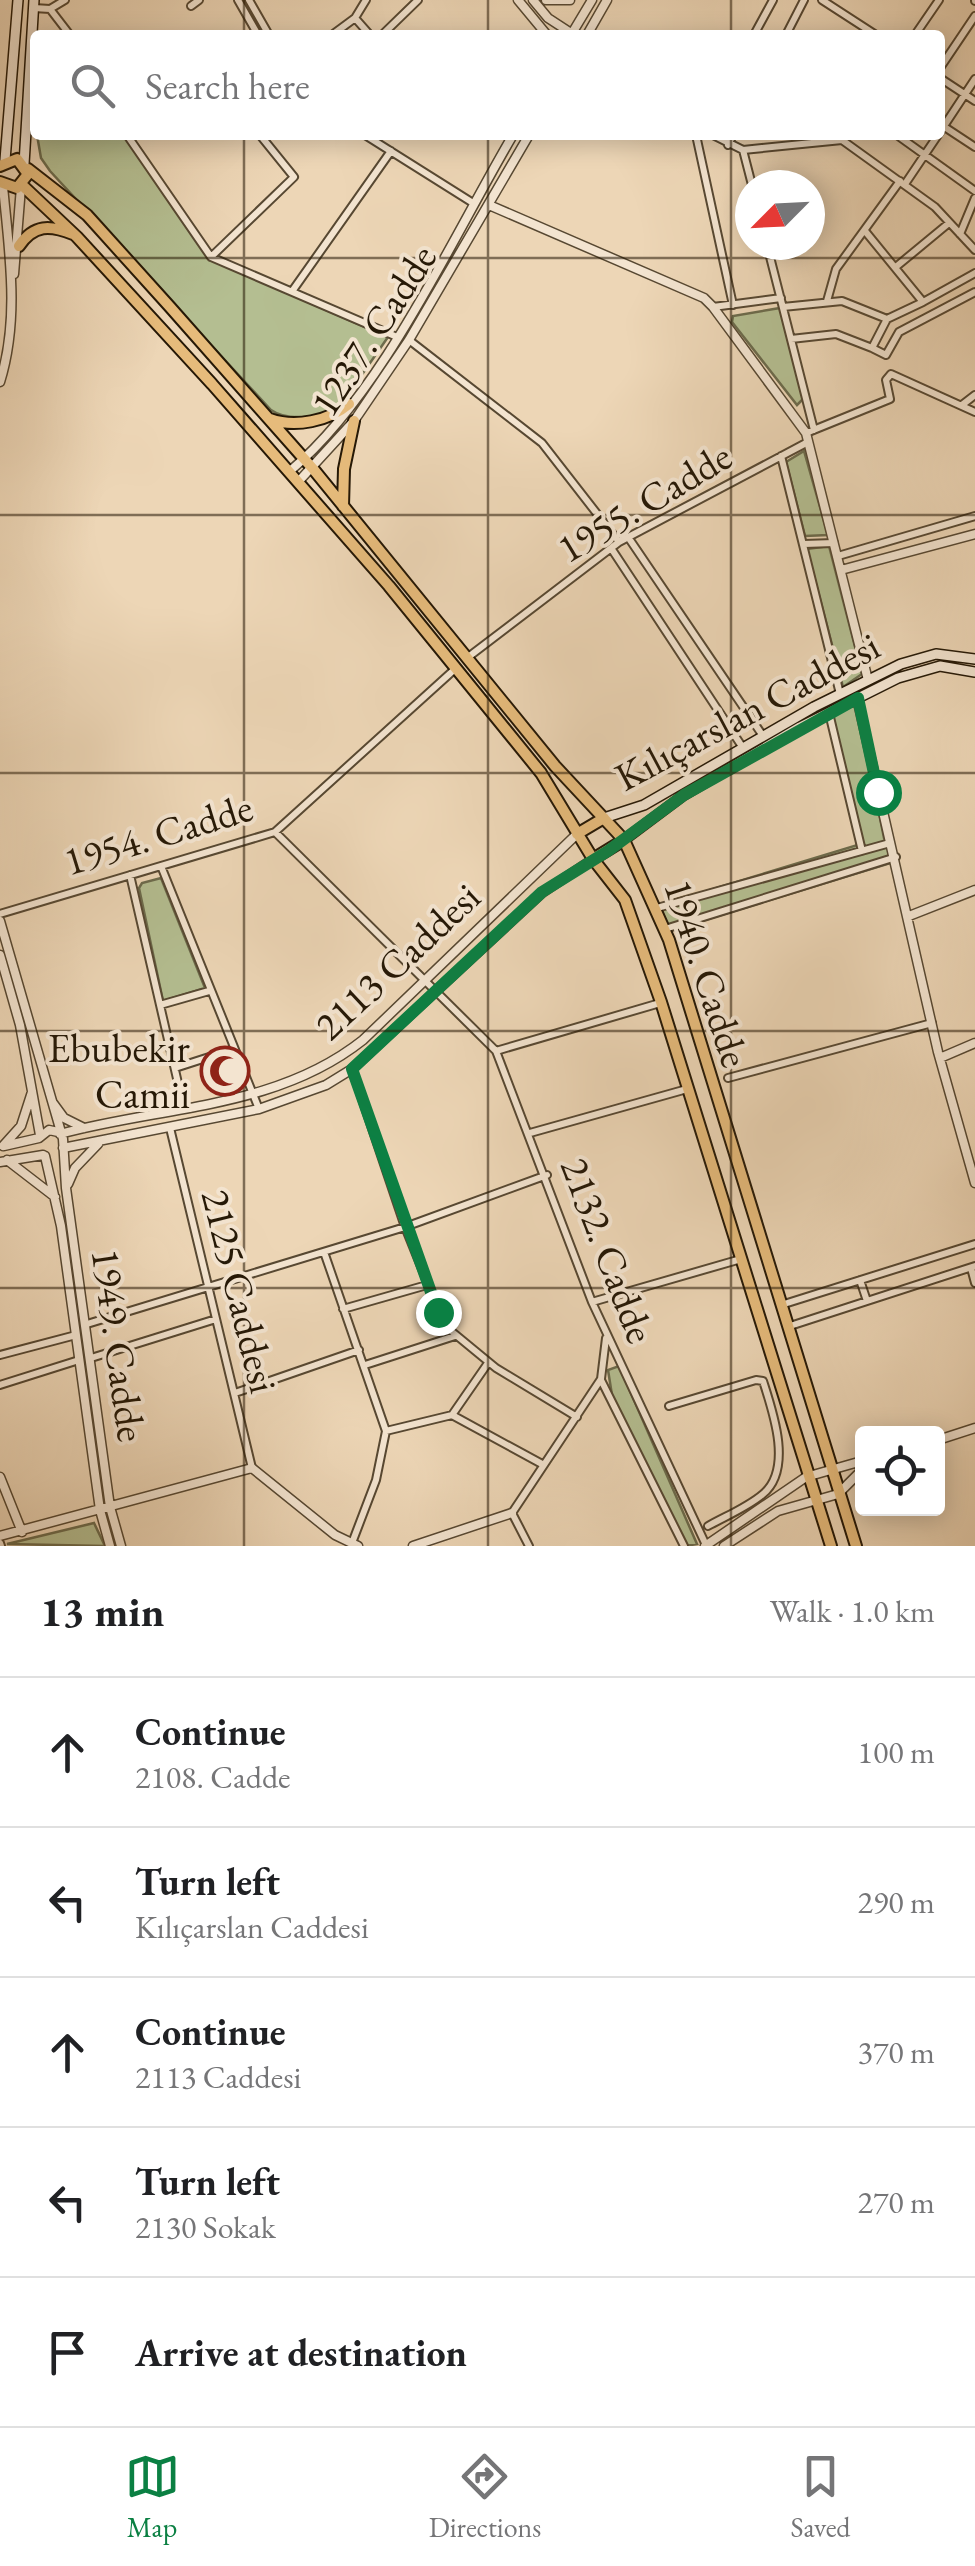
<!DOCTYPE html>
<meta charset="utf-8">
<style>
:root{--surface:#fff;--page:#f6f6f6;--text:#202124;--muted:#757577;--line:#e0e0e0;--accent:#0b8043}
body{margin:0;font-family:"EB Garamond",serif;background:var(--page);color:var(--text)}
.controls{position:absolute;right:30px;bottom:30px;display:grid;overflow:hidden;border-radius:10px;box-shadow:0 5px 25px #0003}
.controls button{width:90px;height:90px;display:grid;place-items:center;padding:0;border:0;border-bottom:2px solid var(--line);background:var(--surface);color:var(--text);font:50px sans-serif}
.compass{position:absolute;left:735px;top:170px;width:90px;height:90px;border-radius:50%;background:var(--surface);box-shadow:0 5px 25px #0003;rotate:246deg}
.stop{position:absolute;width:30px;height:30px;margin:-22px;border:8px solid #0b8043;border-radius:50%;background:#fff}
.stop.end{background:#0b8043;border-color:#fff;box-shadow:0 2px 10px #0008}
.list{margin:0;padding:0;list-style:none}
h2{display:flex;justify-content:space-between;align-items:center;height:130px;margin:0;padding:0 40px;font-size:42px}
h2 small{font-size:32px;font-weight:400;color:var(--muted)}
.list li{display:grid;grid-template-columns:65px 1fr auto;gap:30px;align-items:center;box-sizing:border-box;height:150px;padding:0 40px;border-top:2px solid var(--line)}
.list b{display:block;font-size:38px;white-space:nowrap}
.list p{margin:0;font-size:32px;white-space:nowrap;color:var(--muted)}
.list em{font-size:32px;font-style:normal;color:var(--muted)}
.icon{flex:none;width:55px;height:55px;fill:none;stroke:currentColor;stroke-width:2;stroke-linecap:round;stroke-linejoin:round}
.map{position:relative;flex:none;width:975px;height:1546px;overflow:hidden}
.search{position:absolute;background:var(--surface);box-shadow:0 5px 25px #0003;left:30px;right:30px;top:30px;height:110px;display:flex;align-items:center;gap:25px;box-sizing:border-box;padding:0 35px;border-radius:10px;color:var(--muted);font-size:38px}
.sheet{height:880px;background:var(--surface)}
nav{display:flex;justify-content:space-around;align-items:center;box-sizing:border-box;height:140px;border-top:2px solid var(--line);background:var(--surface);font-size:28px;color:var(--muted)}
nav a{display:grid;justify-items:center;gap:5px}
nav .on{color:var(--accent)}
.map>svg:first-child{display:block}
.green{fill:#b4be91;stroke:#6c6b4c;stroke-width:2.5}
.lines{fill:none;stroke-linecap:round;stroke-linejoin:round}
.minor-casing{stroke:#574832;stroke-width:10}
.tertiary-casing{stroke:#574832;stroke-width:11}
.secondary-casing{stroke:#251806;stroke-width:12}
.primary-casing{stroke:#251806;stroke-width:14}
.minor{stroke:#f3e4d0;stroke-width:6}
.tertiary{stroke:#f3e4d0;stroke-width:8}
.secondary{stroke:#f3e4d0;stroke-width:9}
.primary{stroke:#e6bb7b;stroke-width:10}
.route{stroke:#0b8043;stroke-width:12}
.grid{fill:none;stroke:#251806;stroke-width:2.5;stroke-opacity:0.55}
.labels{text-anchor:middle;stroke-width:8;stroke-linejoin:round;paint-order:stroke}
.street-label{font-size:40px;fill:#251806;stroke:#f3e4d0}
.poi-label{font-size:40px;fill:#251806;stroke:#f3e4d0;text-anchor:end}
</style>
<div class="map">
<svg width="975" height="1546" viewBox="0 0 975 1546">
<rect width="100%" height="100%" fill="#edd6b6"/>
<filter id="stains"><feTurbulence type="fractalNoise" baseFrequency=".002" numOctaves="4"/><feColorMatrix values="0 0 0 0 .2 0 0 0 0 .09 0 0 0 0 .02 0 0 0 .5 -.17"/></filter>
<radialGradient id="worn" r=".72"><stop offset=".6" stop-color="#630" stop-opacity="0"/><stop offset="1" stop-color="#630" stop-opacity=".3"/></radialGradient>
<path class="green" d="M37,135H124L211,260L388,337L341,405C324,418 288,422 271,410L50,171L41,158Z
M780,308L803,399L797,405L732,322L733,316Z
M804,451L828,535L805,536L786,462Z
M829,546L862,674L843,687L807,549Z
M851,706L858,708L884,838L897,861L669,931L660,905L861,844L830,716Z
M161,878L205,988L163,1001L139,888L142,883Z
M619,1366L697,1544L685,1546L612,1395L608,1370Z
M94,1523L105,1546L7,1544Z"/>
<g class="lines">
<g class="minor-casing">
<path id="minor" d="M238,0L258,35
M249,0L269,35
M822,0L876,35
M975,0V1
M191,6L199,0
M34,8L50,9L65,0
M50,9L70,35
M355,18L370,35
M332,35L355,18L366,0
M382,35L418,0
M754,35L773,0
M786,35L804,0
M915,35L939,0
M940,68L975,16
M940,78L975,101
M940,124L975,147
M940,132L975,79
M127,135L211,257L397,337
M365,135L473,203
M696,135L733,305
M713,135L743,150L842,140
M897,135L975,191
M842,140L935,207L975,250
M728,145L733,135
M743,150L752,185
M905,184L938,135
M865,231L923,302L975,273
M960,234L975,198
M767,245L814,430
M211,257L294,177L260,135
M897,266L949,223
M293,290L391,151
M827,301L836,269L900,181
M713,307L781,298
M783,307L842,301L887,319L923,302
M791,339L836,334L872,348L887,319
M409,340L542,443L619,542
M872,348L886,355L899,332L975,292
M962,405L975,395
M806,433L890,399L886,380L891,374L975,412
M781,456L840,694
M628,537L763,736
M804,544L834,543
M611,548L743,748
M838,556L975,516
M467,658L619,542L808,442
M829,713L862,851
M275,832L496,1051L592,1302L706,1545
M161,866L259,1109
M130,875L184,1109
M657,908L890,843
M0,914L275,832L455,669
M665,929L896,857
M160,1005L209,991
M496,1051L660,1003
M175,1068L234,1049
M352,1069L405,1227L445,1326L496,1368L577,1417
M728,1078L932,1023
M170,1128L252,1468
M530,1133L687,1089
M324,1252L386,1431L376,1480L352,1543
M971,1268L975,1283
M860,1280L867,1301
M592,1302L741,1259
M781,1305L975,1244
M343,1309L427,1285
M87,1324L405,1227L547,1175
M787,1327L975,1266
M0,1355L76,1335
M91,1358L216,1319
M365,1365L455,1336
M601,1380L684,1546
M0,1385L79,1360
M235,1393L359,1350
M669,1406L756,1380L763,1381C773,1412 793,1469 763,1494C748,1507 726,1516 708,1526
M452,1415L488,1363
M386,1431L452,1415L542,1464
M0,1543L1,1546
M529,1546L512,1513L601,1379L606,1338"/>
</g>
<g class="tertiary-casing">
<path id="tertiary" d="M518,0L547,35
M533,0L548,18L574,35
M546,0H570
M571,35L592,0
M587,35L607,0
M489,205L704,298L713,307L806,433L868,680
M14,274L21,187
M0,382C20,317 9,252 3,186
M290,471C383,393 451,240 513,135
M299,481L354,421L409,340L529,135
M841,570L975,534
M857,698L938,1052L975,1183
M909,916L975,890
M0,921L63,1139L66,1188L110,1507L121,1546
M0,955L20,1025L40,1135
M940,1058L975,1043
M53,1103L64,1118L84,1128
M60,1134C163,1106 276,1109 363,1040L577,834
M3,1146L21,1126L32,1092
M4,1146L39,1138L49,1130L58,1132
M63,1148L259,1109L326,1085L352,1069L542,893L593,859
M45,1156L61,1226L100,1510L110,1546
M7,1160L55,1197
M0,1162L43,1155
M68,1184L75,1168L98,1144
M938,1440L975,1428
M0,1477L22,1532
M0,1536L252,1468L335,1535L358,1546
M413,1546L512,1513
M705,1546L806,1477L862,1461
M724,1546L778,1511L838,1494L862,1470"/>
</g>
<g class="secondary-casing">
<path id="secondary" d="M5,160L18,0
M24,164L34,0
M604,818L644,805L814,707L901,664L936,654L975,659
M624,840L684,795L800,727L898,678L940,666L975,672"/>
</g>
<g class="primary-casing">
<path id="primary" d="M0,166L17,159L28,174L17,188L0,182
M28,169L87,215L170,307L314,470L555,766L624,840L669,940L856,1546
M23,186L77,237L212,384L389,586L541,773L593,859L625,900L661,1002L831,1546
M19,246C34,224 50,225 73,234
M270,419C295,428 329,421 349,404
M343,506L344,469L354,421
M577,834L604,818
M593,859L624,840"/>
</g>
<use href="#minor" class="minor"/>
<use href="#tertiary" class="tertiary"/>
<use href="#secondary" class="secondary"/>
<use href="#primary" class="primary"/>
</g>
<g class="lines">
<path class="route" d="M438,1312L352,1069L542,892L608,851L684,795L858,698L878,792"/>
</g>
<path class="grid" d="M244,0V35M488,0V35M731,0V35M244,135V1546M488,135V1546M731,135V1546M0,258H975M0,515H975M0,773H975M0,1031H975M0,1288H975"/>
<defs>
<g id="mosque-ring" transform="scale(2.5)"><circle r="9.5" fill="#f3e4d0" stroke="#8f2418" stroke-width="1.5"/><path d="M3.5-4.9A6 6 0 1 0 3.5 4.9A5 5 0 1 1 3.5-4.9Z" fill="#8f2418"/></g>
</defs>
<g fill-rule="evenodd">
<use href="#mosque-ring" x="225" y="1071"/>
</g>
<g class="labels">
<g class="street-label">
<text transform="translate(373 330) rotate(-57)" y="14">1237. Cadde</text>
<text transform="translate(644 502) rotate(-31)" y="14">1955. Cadde</text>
<text transform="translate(747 711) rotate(-28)" y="14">Kılıçarslan Caddesi</text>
<text transform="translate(158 834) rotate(-17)" y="14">1954. Cadde</text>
<text transform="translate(397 961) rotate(-43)" y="14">2113 Caddesi</text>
<text transform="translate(707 973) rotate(72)" y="14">1940. Cadde</text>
<text transform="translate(608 1250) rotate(69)" y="14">2132. Cadde</text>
<text transform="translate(240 1291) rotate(76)" y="14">2125 Caddesi</text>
<text transform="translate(119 1345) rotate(82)" y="14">1949. Cadde</text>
</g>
<g class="poi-label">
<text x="190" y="1062">Ebubekir<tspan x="190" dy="46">Camii</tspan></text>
</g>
</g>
<rect width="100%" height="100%" filter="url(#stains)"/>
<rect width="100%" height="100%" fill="url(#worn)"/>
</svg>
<div class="controls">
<button><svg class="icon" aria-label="locate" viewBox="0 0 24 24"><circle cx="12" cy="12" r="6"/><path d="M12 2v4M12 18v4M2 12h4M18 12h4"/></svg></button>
</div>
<svg class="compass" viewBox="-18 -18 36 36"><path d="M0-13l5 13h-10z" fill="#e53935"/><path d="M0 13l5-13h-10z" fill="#757577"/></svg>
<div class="stop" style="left:878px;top:792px"></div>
<div class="stop end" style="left:438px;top:1312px"></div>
<div class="search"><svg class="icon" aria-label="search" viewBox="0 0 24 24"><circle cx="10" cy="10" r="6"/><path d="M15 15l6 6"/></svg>Search here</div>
</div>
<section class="sheet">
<h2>13 min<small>Walk · 1.0 km</small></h2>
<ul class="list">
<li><svg class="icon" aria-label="ahead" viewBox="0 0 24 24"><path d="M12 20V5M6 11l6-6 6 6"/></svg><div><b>Continue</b><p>2108. Cadde</p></div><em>100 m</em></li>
<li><svg class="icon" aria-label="left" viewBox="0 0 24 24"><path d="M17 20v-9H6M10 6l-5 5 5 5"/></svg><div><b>Turn left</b><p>Kılıçarslan Caddesi</p></div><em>290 m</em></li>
<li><svg class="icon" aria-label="ahead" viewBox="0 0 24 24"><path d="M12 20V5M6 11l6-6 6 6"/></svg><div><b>Continue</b><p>2113 Caddesi</p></div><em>370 m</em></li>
<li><svg class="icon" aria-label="left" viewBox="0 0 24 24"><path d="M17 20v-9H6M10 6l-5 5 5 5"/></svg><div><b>Turn left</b><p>2130 Sokak</p></div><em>270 m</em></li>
<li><svg class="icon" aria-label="arrive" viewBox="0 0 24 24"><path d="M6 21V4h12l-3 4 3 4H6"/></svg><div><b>Arrive at destination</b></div></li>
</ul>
</section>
<nav>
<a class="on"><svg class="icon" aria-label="map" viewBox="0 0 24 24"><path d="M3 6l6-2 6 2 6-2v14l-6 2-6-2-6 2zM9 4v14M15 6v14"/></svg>Map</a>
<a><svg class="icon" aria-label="directions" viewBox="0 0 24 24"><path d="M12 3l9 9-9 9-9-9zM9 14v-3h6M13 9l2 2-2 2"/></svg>Directions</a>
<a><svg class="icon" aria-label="saved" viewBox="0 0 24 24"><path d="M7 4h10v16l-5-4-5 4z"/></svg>Saved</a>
</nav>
